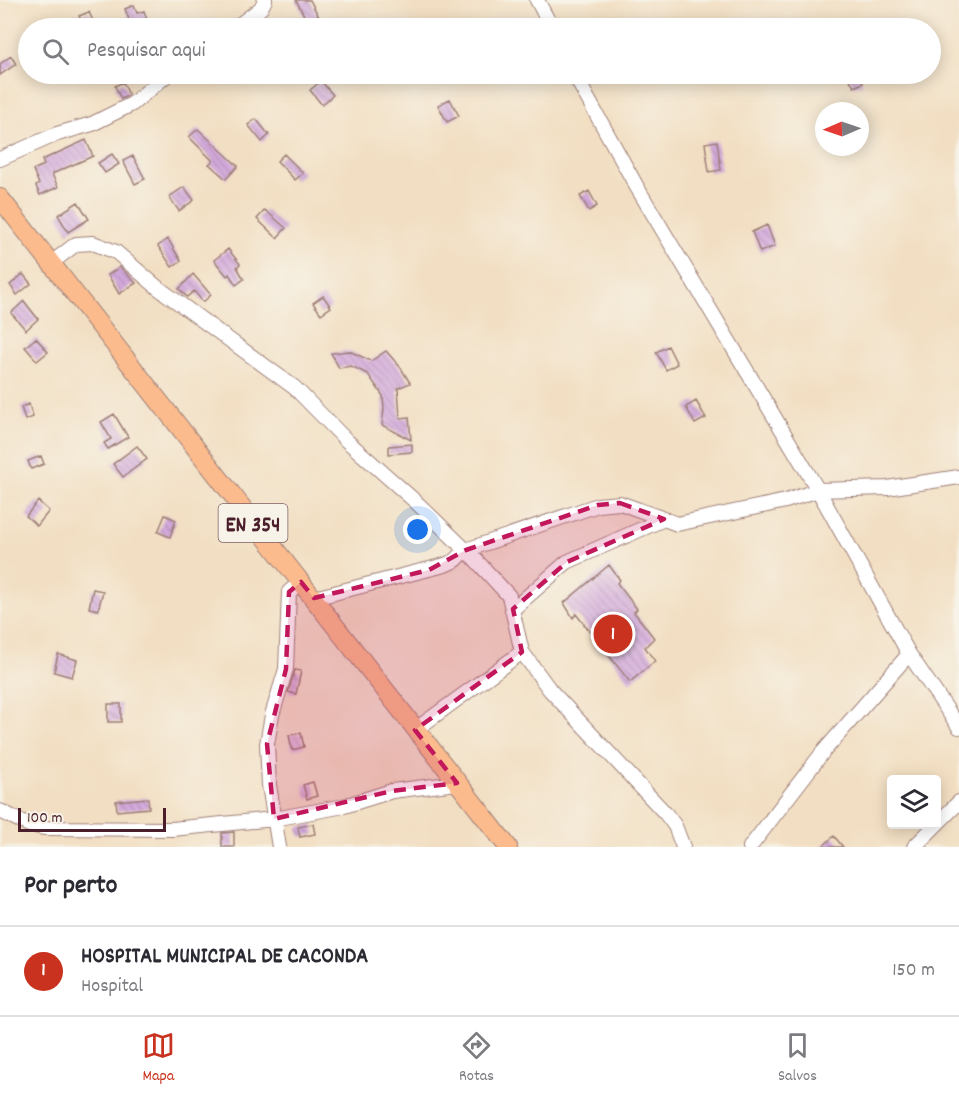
<!DOCTYPE html>
<html lang="pt">
<style>
:root{--surface:#fff;--page:#f2f2f3;--text:#2b2b33;--muted:#7c7c81;--line:#e1e1e2;--accent:#c8321e}
body{margin:0;font-family:Dekko,sans-serif;background:var(--page);color:var(--text)}
.controls{position:absolute;right:18px;bottom:18px;display:grid;overflow:hidden;border-radius:6px;box-shadow:0 3px 15px #0003}
.controls button{width:54px;height:54px;display:grid;place-items:center;padding:0;border:0;border-bottom:2px solid var(--line);background:var(--surface);color:var(--text);font:30px sans-serif}
.compass{position:absolute;left:815px;top:102px;width:54px;height:54px;border-radius:50%;background:var(--surface);box-shadow:0 3px 15px #0003;rotate:268deg}
.scale{position:absolute;left:18px;bottom:15px;width:148px;box-sizing:border-box;padding-left:6px;border:3px solid #4a1f2b;border-top:0;font-size:16px;line-height:21px;white-space:nowrap;color:#4a1f2b;-webkit-text-stroke:4px #f7f3e8;paint-order:stroke}
.you{position:absolute;left:418px;top:530px;width:21px;height:21px;margin:-15px;border:4px solid #fff;border-radius:50%;background:#1a73e8;box-shadow:0 0 0 9px #1a73e833}
.badge{display:grid;place-items:center;width:39px;height:39px;border-radius:50%;background:var(--accent);color:#fff;font-size:20px;font-weight:700}
.pin{position:absolute;translate:-50% -50%;border:3px solid #fff;box-shadow:0 2px 6px #0006}
.list{margin:0;padding:0;list-style:none}
h2{display:flex;justify-content:space-between;align-items:center;height:78px;margin:0;padding:0 24px;font-size:26px}
h2 small{font-size:20px;font-weight:400;color:var(--muted)}
.list li{display:grid;grid-template-columns:39px 1fr auto;gap:18px;align-items:center;box-sizing:border-box;height:90px;padding:0 24px;border-top:2px solid var(--line)}
.list b{display:block;font-size:22px;white-space:nowrap}
.list p{margin:0;font-size:20px;white-space:nowrap;color:var(--muted)}
.list em{font-size:20px;font-style:normal;color:var(--muted)}
.icon{flex:none;width:33px;height:33px;fill:none;stroke:currentColor;stroke-width:2;stroke-linecap:round;stroke-linejoin:round}
.map{position:relative;flex:none;width:959px;height:847px;overflow:hidden}
.search{position:absolute;background:var(--surface);box-shadow:0 3px 15px #0003;left:18px;right:18px;top:18px;height:66px;display:flex;align-items:center;gap:15px;box-sizing:border-box;padding:0 21px;border-radius:33px;color:var(--muted);font-size:22px}
.sheet{height:168px;background:var(--surface)}
nav{display:flex;justify-content:space-around;align-items:center;box-sizing:border-box;height:84px;border-top:2px solid var(--line);background:var(--surface);font-size:16px;color:var(--muted)}
nav a{display:grid;justify-items:center;gap:3px}
nav .on{color:var(--accent)}
.map>svg:first-child{display:block}
.building{fill:url(#building-back-hatch)}
.lines{fill:none;stroke-linecap:round;stroke-linejoin:round}
.minor-casing{stroke:#9e7f77;stroke-width:16}
.major-casing{stroke:#9e7f77;stroke-width:20}
.minor{stroke:#fff;stroke-width:14}
.major{stroke:#fbbb8d;stroke-width:18}
.marked{fill:#c2185b;fill-opacity:0.2;stroke:#c2185b;stroke-width:4.5;stroke-dasharray:12 8;stroke-linejoin:round}
.labels{text-anchor:middle;stroke-width:5;stroke-linejoin:round;paint-order:stroke}
.shield{fill:#f7f3e8;stroke:#7e5f64;stroke-width:1.5}
.shield-label{font-size:22px;font-weight:bold;fill:#4a1f2b}
</style>
<div class="map">
<svg width="959" height="847" viewBox="0 0 959 847">
<defs>
<pattern id="building-back-hatch" width="6" height="6" patternUnits="userSpaceOnUse" patternTransform="scale(1.5)"><rect width="6" height="6" fill="#d4aadd"/><path d="M-1 5l2 2M0 0l6 6M5-1l2 2" fill="none" stroke="#ae8ab3"/></pattern>
</defs>
<rect width="100%" height="100%" fill="#f7f3e8"/>
<filter id="ink" filterUnits="userSpaceOnUse"><feTurbulence type="fractalNoise" baseFrequency=".0167" numOctaves="2"/><feDisplacementMap in="SourceGraphic" scale="12" xChannelSelector="R" yChannelSelector="G"/><feConvolveMatrix kernelMatrix="1 2 1 2 8 2 1 2 1" color-interpolation-filters="sRGB"/></filter>
<filter id="wash" filterUnits="userSpaceOnUse"><feTurbulence type="fractalNoise" baseFrequency=".008" numOctaves="4" result="noise"/><feDisplacementMap in="SourceGraphic" scale="24" xChannelSelector="R" yChannelSelector="G"/><feGaussianBlur stdDeviation="1.35" result="paint"/><feColorMatrix in="noise" values="0 0 0 0 0 0 0 0 0 0 0 0 0 0 0 0 0 1.4 0 .05"/><feComposite in="paint" operator="in"/></filter>
<g filter="url(#wash)">
<rect width="100%" height="100%" fill="#f2dfc3"/>
<g id="blocks">
<path class="building" d="M296,0H310L321,21L310,27Z
M134,5L137,13L144,11L148,23L142,26L143,28H132L125,9Z
M89,12L96,28H84L79,16Z
M11,56L16,64L0,75V64Z
M847,74H858L863,83L854,87Z
M321,81L333,95L322,105L310,90Z
M123,82L129,95L121,99L115,86Z
M450,99L459,116L447,122L438,105Z
M256,119L269,135L262,142L248,125Z
M198,129L238,166L226,179L209,164L213,161L189,137Z
M86,140L93,156L52,174L58,187L40,195L36,186L39,184L33,170L44,165L42,160Z
M717,141L721,170L709,172L705,143Z
M112,154L119,164L105,173L98,163Z
M284,154L303,173L295,180L277,161Z
M133,156L145,179L135,184L123,161Z
M184,187L194,200L179,211L169,197Z
M589,191L597,206L589,211L580,196Z
M78,202L89,219L68,232L58,215Z
M265,210L286,228L277,238L257,219Z
M767,225L775,246L760,252L752,232Z
M168,239L181,261L172,267L158,246Z
M228,249L240,264L237,267L244,279L236,285L229,274L227,276L214,260Z
M120,267L136,283L119,294L108,275Z
M23,274L31,284L17,295L10,285Z
M193,274L211,295L203,302L194,291L187,297L179,289Z
M323,296L331,307L321,314L313,303Z
M24,301L38,319L26,330L11,313Z
M36,338L48,352L37,361L25,347Z
M668,346L677,364L666,370L656,352Z
M349,351L371,361L386,351L401,368L410,383L398,388L400,418L409,417L411,440L382,425L384,409L383,396L368,374L351,366L339,368L331,353Z
M696,401L706,418L695,424L686,407Z
M29,404L33,417L25,420L21,407Z
M114,414L128,437L108,449L104,443L111,439L101,422Z
M412,444V452L389,454V446Z
M137,446L147,459L123,477L113,464Z
M41,456L44,464L31,469L28,461Z
M38,501L49,511L37,526L26,516Z
M165,515L176,520L170,537L158,532Z
M609,565L620,580L617,583L637,609L634,612L654,638L645,647L655,661L630,682L576,614L573,618L564,603Z
M93,589L103,591L98,610L89,608Z
M58,654L77,660L72,677L54,672Z
M295,670L301,671L296,694L288,692Z
M108,704H121V722H108Z
M301,733L304,747L292,750L289,735Z
M313,782L317,796L307,799L303,785Z
M148,798L149,808L117,811L116,801Z
M313,824L315,834L300,837L298,827Z
M234,832V847H222V833Z
M834,836L843,847H822Z"/>
</g>
</g>
<g filter="url(#ink)">
<use href="#blocks" fill-opacity="0" stroke="#9e7f77" stroke-width="1.5"/>
<g class="lines">
<g class="minor-casing">
<path id="minor" d="M537,0L552,28
M235,28L261,8L265,0
M574,74L638,189L818,490L909,654L959,727
M0,159L57,134L92,124L132,104L168,74
M50,264L76,244L93,243L116,252L157,287L295,388L347,441L416,502L475,559L509,596L522,652L550,690L666,814L675,826L683,847
M314,598L445,565L456,560L466,550L598,505L620,503L664,519
M513,609L567,562L664,519L677,524L786,501L818,490L887,488L959,477
M415,730L522,652
M0,811L29,825L44,828L172,829L274,819L344,806L392,791L457,783
M279,847L269,785L267,744L272,715L286,669L289,592L301,582
M750,847L823,752L909,654
M914,847L959,802"/>
</g>
<g class="major-casing">
<path id="major" d="M0,198L508,847"/>
</g>
<use href="#minor" class="minor"/>
<use href="#major" class="major"/>
</g>
</g>
<path class="marked" d="M620,503L664,519L567,562L513,609L522,652L415,730L457,783L392,791L274,819L267,744L286,669L289,592L301,582L314,598L429,570L466,550L598,505Z"/>
<g class="labels">
<rect class="shield" x="218.5" y="504" width="69" height="38" rx="4.5"/>
<g class="shield-label">
<text x="253" y="531">EN 354</text>
</g>
</g>
</svg>
<div class="controls">
<button><svg class="icon" aria-label="layers" viewBox="0 0 24 24"><path d="M12 4l9 5-9 5-9-5zM3 14l9 5 9-5"/></svg></button>
</div>
<svg class="compass" viewBox="-18 -18 36 36"><path d="M0-13l5 13h-10z" fill="#e53935"/><path d="M0 13l5-13h-10z" fill="#7c7c81"/></svg>
<div class="scale">100 m</div>
<div class="you"></div>
<div class="pin badge" style="left:613px;top:634px">1</div>
<div class="search"><svg class="icon" aria-label="search" viewBox="0 0 24 24"><circle cx="10" cy="10" r="6"/><path d="M15 15l6 6"/></svg>Pesquisar aqui</div>
</div>
<section class="sheet">
<h2>Por perto<small></small></h2>
<ul class="list">
<li><span class="badge">1</span><div><b>HOSPITAL MUNICIPAL DE CACONDA</b><p>Hospital</p></div><em>150 m</em></li>
</ul>
</section>
<nav>
<a class="on"><svg class="icon" aria-label="map" viewBox="0 0 24 24"><path d="M3 6l6-2 6 2 6-2v14l-6 2-6-2-6 2zM9 4v14M15 6v14"/></svg>Mapa</a>
<a><svg class="icon" aria-label="directions" viewBox="0 0 24 24"><path d="M12 3l9 9-9 9-9-9zM9 14v-3h6M13 9l2 2-2 2"/></svg>Rotas</a>
<a><svg class="icon" aria-label="saved" viewBox="0 0 24 24"><path d="M7 4h10v16l-5-4-5 4z"/></svg>Salvos</a>
</nav>
